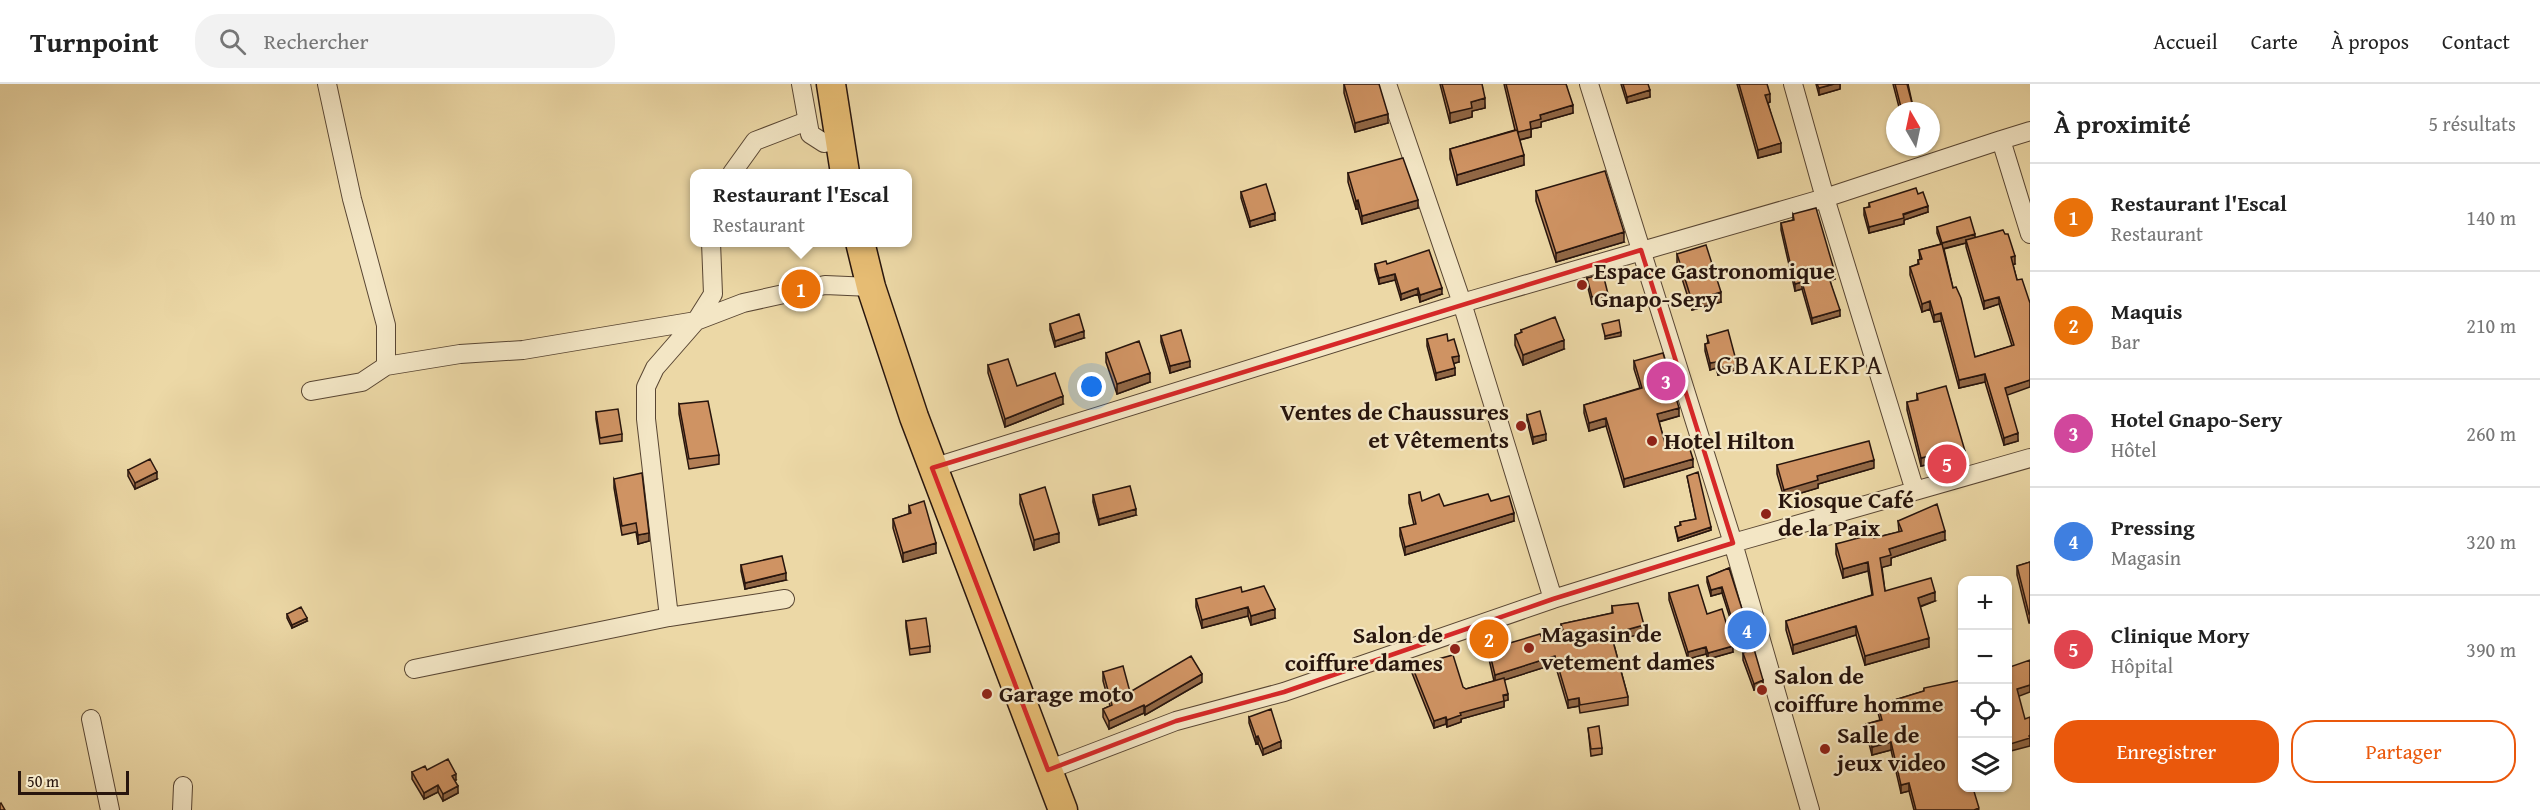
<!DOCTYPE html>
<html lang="fr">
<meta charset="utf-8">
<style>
:root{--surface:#fff;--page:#f2f2f2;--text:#222;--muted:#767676;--line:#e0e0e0;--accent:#ea580c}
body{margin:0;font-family:"Gentium Book Plus",serif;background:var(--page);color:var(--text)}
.controls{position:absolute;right:18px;bottom:18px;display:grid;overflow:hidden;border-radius:12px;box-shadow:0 2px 4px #0004}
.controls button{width:54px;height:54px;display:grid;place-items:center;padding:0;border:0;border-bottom:2px solid var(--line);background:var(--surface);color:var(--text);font:30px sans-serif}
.compass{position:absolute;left:1886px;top:18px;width:54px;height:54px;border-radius:50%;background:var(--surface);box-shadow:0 2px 4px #0004;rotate:351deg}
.scale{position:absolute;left:18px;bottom:15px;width:111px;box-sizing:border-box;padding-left:6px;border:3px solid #28150d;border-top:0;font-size:16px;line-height:21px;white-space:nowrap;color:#28150d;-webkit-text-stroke:4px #f3e6c5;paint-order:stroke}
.you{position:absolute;left:1092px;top:303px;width:21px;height:21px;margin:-15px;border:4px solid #fff;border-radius:50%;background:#1a73e8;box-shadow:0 0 0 9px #1a73e833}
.badge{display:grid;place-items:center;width:39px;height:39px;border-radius:50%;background:var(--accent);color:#fff;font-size:20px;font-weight:700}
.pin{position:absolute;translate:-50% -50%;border:3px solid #fff;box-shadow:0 2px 6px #0006}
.popup{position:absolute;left:690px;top:85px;width:222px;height:78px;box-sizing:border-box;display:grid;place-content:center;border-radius:12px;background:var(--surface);filter:drop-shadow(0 2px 4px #0005);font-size:20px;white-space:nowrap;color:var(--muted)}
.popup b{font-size:22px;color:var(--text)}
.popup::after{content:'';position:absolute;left:50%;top:100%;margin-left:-12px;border:12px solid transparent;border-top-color:var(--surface)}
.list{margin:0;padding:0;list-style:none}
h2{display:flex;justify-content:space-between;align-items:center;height:78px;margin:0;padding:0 24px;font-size:26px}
h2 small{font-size:20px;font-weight:400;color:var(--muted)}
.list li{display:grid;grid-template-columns:39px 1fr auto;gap:18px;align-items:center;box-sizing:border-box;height:108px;padding:0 24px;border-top:2px solid var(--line)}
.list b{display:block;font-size:22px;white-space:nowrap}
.list p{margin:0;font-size:20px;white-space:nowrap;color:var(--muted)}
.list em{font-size:20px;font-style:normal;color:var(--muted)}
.actions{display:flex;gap:12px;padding:18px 24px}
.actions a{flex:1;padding:14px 0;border:2px solid var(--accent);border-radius:24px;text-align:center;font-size:21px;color:var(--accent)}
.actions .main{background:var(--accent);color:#fff}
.icon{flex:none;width:33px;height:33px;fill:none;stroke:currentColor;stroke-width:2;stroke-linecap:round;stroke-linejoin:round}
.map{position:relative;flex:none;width:2030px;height:726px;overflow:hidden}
header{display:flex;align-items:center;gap:36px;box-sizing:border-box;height:84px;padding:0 30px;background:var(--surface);border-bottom:2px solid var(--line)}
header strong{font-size:28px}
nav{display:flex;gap:33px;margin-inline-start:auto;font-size:21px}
.search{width:420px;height:54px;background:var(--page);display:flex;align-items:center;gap:15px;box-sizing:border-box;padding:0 21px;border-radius:24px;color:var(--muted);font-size:22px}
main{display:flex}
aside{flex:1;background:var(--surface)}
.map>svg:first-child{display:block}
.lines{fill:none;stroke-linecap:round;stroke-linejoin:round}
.minor-casing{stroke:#594633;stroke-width:20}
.primary-casing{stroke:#28150d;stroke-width:31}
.minor{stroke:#f3e6c5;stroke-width:18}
.primary{stroke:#e6bc73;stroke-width:28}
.wall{fill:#b27e55;stroke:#28150d;stroke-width:1.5;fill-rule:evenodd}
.shaded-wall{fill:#916745;stroke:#28150d;stroke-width:1.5}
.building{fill:#cf9363;stroke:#28150d;stroke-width:1.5}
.marked{fill:none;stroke:#d62828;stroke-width:4.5;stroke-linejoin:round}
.poi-dot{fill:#8f2418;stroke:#f3e6c5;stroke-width:2}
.labels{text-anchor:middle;stroke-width:4.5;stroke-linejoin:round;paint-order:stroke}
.poi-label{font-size:24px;font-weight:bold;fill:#28150d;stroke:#f3e6c5;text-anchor:start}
.quarter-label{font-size:27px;letter-spacing:1.5px;fill:#28150d;stroke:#f3e6c5}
</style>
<header>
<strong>Turnpoint</strong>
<div class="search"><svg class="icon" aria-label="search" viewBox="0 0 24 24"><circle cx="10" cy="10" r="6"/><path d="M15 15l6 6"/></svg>Rechercher</div>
<nav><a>Accueil</a><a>Carte</a><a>À propos</a><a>Contact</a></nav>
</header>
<main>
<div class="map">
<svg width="2030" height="726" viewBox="0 0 2030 726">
<rect width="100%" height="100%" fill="#ecd8a6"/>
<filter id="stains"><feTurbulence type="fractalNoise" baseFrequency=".00333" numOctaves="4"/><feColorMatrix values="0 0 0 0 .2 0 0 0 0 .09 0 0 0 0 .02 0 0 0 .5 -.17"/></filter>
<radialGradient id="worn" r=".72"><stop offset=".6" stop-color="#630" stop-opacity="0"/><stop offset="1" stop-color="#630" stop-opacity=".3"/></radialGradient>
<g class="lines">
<g class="minor-casing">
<path id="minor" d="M801,0L810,50L824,59L837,56
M1387,0L1462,219L1825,114L1793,0
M1589,0L1733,459L1810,726
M2030,47L2001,56L2030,150
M732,89L755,57L807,37
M386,282L460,270L523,266L696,237L743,219L825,201L871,203
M311,307L362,298L386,282V241L352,115L327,0
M932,384L1462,219L1553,515
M1915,407L1825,114L2001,56
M669,533L646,335V303L655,284L696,237L713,210L711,158
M414,585L669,533L785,515
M91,635L110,726
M1048,686L1176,637L1284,608L1553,515L1733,459L2030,374
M182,726L183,702"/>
</g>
<g class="primary-casing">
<path id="primary" d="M831,0L845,89
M860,158L871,203L914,333L1063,726"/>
</g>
<use href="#minor" class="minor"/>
<use href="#primary" class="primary"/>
</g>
<path class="wall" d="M1344,0L1388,39L1355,48L1344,9Z
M1440,0H1482L1485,24L1472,27V33L1450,39Z
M1504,0H1566L1573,29L1541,38V43L1531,45V53L1520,56L1524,81L1457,101L1450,75V65L1515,46Z
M1621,0H1648L1650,13L1627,19Z
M1737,0H1767L1770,18L1768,19L1781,68L1758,74Z
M1816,0H1840V5L1819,11Z
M1893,0H1909H1908L1914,27H1900Z
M1348,89L1418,124L1362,140L1358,125H1356L1348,98Z
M1536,107L1624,158L1556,178L1536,117Z
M1241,108L1275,136L1250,143L1241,114Z
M1918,110L1928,128L1904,136V140L1869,149L1864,131V124L1869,123V119Z
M1793,130L1835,195L1830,197L1840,232L1812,240L1802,205L1795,207L1781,146V139L1793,136Z
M1937,143L1975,153L2015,180L2013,181L2017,196L2030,219L2007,311L2018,357L2004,361L1985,298L1959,304L1941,237L1934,238L1930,225L1922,228L1910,191V183L1918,180V176H1920L1919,166L1941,160L1937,149ZM1966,159V163L1984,225L1999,220L2012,262L1975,273L1953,204L1944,165Z
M1677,170L1721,218L1692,226L1677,179Z
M1375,180H1387L1442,210L1420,218L1418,210L1401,216L1395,196L1379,200L1375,186Z
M1587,194L1608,216L1592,220L1587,200Z
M1050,240L1084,254L1055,263L1050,246Z
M1521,246L1564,265L1523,281L1515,261V251L1521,249Z
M1161,252L1190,283L1170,289L1161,258Z
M1707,252L1737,286L1718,291L1716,284L1710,286L1705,267V260L1708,259Z
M1427,255L1448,257L1459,278L1454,279L1455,291L1436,296L1427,262Z
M1106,269L1150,298L1117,310L1106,278Z
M1634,277L1679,332L1659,338L1666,363L1693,383L1624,403L1606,342L1589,347L1584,329V321L1640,304L1634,285Z
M988,281L1017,302L1063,320L1005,343L988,289Z
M1917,310L1965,375L1949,380L1947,376L1921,382L1907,326V318L1917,316Z
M679,320L719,371V380L689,385L679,330Z
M596,328L622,350V357L600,360L596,335Z
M1527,331L1546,356L1533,360L1527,337Z
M1777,381L1874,384L1818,400V404L1784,414L1777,390Z
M128,386L157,395L135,405L128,392Z
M1687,392L1711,446L1678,457L1675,443L1680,442V438L1696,435Z
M614,395L649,457L638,460L636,448L622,451L614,404Z
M1020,411L1059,458L1034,466L1020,420Z
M1093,411L1136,431L1099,441L1093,418Z
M1409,411L1422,417L1444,422L1491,417L1514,437L1405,471L1400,452V444L1414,441L1409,419Z
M909,422L936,469L903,478L893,444V435L909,430Z
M1898,437L1945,456L1891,474V481L1882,483L1885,507L1935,517L1920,523L1929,563L1865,581L1856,551L1793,570L1786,546V537L1872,511L1868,487L1843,494L1836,470V460L1874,454L1899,448Z
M2030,478V539H2029L2017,491V482Z
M741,481L786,496L745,505L741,487Z
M1729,484L1743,533L1731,537L1722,509L1711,512L1707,498V493Z
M1242,508L1275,534L1251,541L1248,532L1202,544L1196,523V515Z
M1669,509L1707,530L1733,568L1708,575L1706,570L1688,575L1669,516Z
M1612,522L1644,549L1613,557L1628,613V621L1580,629L1579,622L1568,624L1555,580L1504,596L1508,616L1504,617V623L1461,635V638L1447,643L1446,640L1434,644L1412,589V582L1466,605L1494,597L1485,558V550L1503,561L1561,547V540L1612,529Z
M287,530L307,537L292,544L287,534Z
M906,537L930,562V568L910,571L906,543Z
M1743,569L1763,603L1754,606L1743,576Z
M1103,588L1130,608L1202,598L1145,631L1144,629L1109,645L1103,633V625L1110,622L1103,597Z
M1924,604L1962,704L1979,726H1914L1909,707L1901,709L1891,666L1872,671L1866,648V640L1880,636L1878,629V621L1924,607Z
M1249,633L1281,664L1263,671L1258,659L1256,660L1249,639Z
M1588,644L1602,664V670L1591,672Z
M412,688L456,696L455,697L458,709L443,717L438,708L424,715L412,695Z"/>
<path class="shaded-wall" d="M1834,0H1840V5L1819,11V4Z
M1650,6V13L1627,19V13Z
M1770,10V18L1765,20V11Z
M1485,14V24L1472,27V33L1450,39V29L1471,18Z
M1573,21V29L1541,38V43L1531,45V53L1518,56V48L1540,31Z
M1388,30V39L1355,48V39Z
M1781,59V68L1758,74V66Z
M1524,71V81L1457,101V91Z
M1358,116V125H1356V117Z
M1418,116V124L1362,140V132Z
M1928,122V128L1904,136V140L1869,149V143Z
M1275,129V136L1250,143V137Z
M1624,148V158L1556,178V169Z
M1975,150V156H1966V159L1942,165V159Z
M2015,172V180L2011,181V173Z
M1835,189V195L1828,197V191Z
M1395,190V196L1379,200V194Z
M1802,198V205L1795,207V200Z
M1418,204V210L1401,216V210Z
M1442,204V210L1420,218V211Z
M1721,208V218L1692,226V217Z
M1608,210V216L1592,220V213Z
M1999,213V220L1984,225V217Z
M1930,217V225L1922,228V220Z
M1840,226V232L1812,240V234Z
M1941,229V237L1934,238V231Z
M1084,247V254L1055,263V257Z
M1621,248V252L1605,255V252Z
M1564,256V265L1523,281V271Z
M1459,272V278L1452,280V273Z
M1190,277V283L1170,289V282Z
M1716,278V284L1710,286V279Z
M1737,280V286L1718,291V284Z
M1455,284V291L1436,296V289Z
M1150,289V298L1117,310V300Z
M1985,290V298L1959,304V296Z
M2030,296V303L2005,312V304Z
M1063,312V320L1005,343V335Z
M1679,324V332L1657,338V330Z
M1606,334V342L1589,347V339Z
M2018,349V357L2004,361V354Z
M1546,350V356L1533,360V353Z
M1965,367V375L1949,380V373Z
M1947,368V376L1921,382V374Z
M1693,375V383L1624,403V395Z
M1874,376V384L1818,400V404L1784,414V406L1817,392Z
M157,388V395L135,405V399Z
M1136,425V431L1099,441V435Z
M1514,429V437L1405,471V463Z
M1711,443V446L1678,457V454Z
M1945,447V456L1891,474V481L1880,484V474L1889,465Z
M649,449V457L638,460V451Z
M1059,449V458L1034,466V456Z
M936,459V469L903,478V469Z
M1868,478V487L1843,494V485Z
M786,489V496L745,505V499Z
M1722,503V509L1711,512V506Z
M1935,508V517L1918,523V514Z
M1248,523V532L1202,544V536Z
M1275,525V534L1251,541V532Z
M1743,528V533L1731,537V532Z
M307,534V537L292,544V541Z
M1644,541V549L1611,558V550Z
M1856,542V551L1793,570V561Z
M1929,554V563L1865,581V572Z
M1733,562V568L1708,575V569Z
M1706,563V570L1688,575V568Z
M1555,572V580L1495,599V591Z
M1202,590V598L1145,631V623Z
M1763,596V603L1754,606V600Z
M2030,601V608L2017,613V605Z
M1508,610V616L1504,617V623L1461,635V638L1447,643V636L1460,629Z
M1579,614V622L1568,624V616Z
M1144,621V629L1109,645V637Z
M1446,633V640L1434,644V637Z
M2030,651V662L2007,668V661Z
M1258,652V659L1256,660V653Z
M1281,657V664L1263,671V665Z
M1891,658V666L1872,671V663Z
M456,690V696L452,698V692Z
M1909,699V707L1901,709V701Z
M438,701V708L424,715V709Z
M458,702V709L443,717V710Z"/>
<path class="building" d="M1344,0H1379L1388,30L1355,39Z
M1442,0H1482L1485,14L1471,18L1472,24L1450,29Z
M1506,0H1566L1573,21L1540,31L1541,35L1530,38L1531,45L1518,48Z
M1623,0H1648L1650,6L1627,13Z
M1739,0H1767L1770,10L1765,11L1781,59L1758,66Z
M1817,0H1834L1819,4Z
M1895,0H1907L1914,27H1902Z
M1517,46L1524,71L1457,91L1450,65Z
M1403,74L1418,116L1362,132L1358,116L1356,117L1348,89Z
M1605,87L1624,148L1556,169L1536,107Z
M1266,100L1275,129L1250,137L1241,108Z
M1916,104L1918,110L1923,108L1928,122L1903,130L1904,134L1869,143L1864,124L1870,123L1869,119Z
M1816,124L1835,189L1828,191L1840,226L1812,234L1802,198L1795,200L1781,139L1794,136L1793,130Z
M1970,133L1975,150L1942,159L1937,143Z
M2003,146L2005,150H2008L2015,172L2011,173L2017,196L2022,195L2030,219V296L2005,304L2018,349L2004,354L1985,290L1959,296L1941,229L1934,231L1930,217L1922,220L1910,183L1919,180L1918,176L1922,175L1919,166L1942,160L1953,204L1956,203L1961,214L1975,273L2014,261L1999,213L1984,217L1966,156Z
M1706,161L1721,208L1692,217L1677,170Z
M1429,166L1442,204L1420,211L1418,204L1401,210L1395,190L1379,194L1375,180L1386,177L1387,180Z
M1603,190L1608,210L1592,213L1587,194Z
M1079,230L1084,247L1055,257L1050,240Z
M1555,233L1564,256L1523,271L1515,251L1522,248L1521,246Z
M1619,236L1621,248L1605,252L1602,240Z
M1181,246L1190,277L1170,282L1161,252Z
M1728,246L1737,280L1718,284L1716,278L1710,279L1705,260L1709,259L1707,252Z
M1447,250L1448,257L1454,255L1459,272L1452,273L1455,284L1436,289L1427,255Z
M1139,257L1150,289L1117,300L1106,269Z
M1663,269L1679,324L1657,330L1666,363L1687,356L1693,375L1624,395L1606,334L1589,339L1584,321L1642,304L1634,277Z
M1008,275L1017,302L1055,289L1063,312L1005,335L988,281Z
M1946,302L1965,367L1949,373L1947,368L1921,374L1907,318L1918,316L1917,310Z
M708,317L719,371L689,375L679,320Z
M618,325L622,350L600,354L596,328Z
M1540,327L1546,350L1533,353L1527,331Z
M1869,357L1874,376L1817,392L1818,396L1784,406L1777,381Z
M150,375L157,388L135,399L128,386Z
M1698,388L1711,443L1678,454L1675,443L1681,441L1680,438L1696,435L1687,392Z
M642,389L649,449L638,451L636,439L622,442L614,395Z
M1130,402L1136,425L1099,435L1093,411Z
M1045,403L1059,449L1034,456L1020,411Z
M1420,408L1422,417L1439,410L1444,422L1488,410L1491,417L1509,412L1514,429L1405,463L1400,444L1416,440L1409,411Z
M924,417L936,459L903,469L893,435L911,429L909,422Z
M1937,420L1945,447L1889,465L1891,471L1880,474L1885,507L1931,494L1935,508L1918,514L1929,554L1865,572L1856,542L1793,561L1786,537L1873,511L1868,478L1843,485L1836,460L1873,450L1874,454L1902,447L1898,437Z
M782,472L786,489L745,499L741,481Z
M2030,478V529L2029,530L2017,482Z
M1729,484L1743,528L1731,532L1722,503L1711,506L1707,493Z
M1698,501L1707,530L1722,525L1733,562L1708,569L1706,563L1688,568L1669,509Z
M1264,502L1275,525L1251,532L1248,523L1202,536L1196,515L1241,503L1242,508Z
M1638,519L1644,541L1611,550L1628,613L1580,621L1579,614L1568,616L1555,572L1495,591L1485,550L1500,546L1503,561L1540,550L1541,552L1563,546L1561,540L1613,529L1612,522Z
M301,523L307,534L292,541L287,530Z
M926,534L930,562L910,565L906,537Z
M1754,565L1763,596L1754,600L1743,569Z
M1453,571L1463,603L1466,605L1504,594L1508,610L1503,611L1504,617L1460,629L1461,631L1447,636L1446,633L1434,637L1412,582Z
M1191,572L1202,590L1145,623L1144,621L1109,637L1103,625L1112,621L1103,588L1123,582L1130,608Z
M2030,576V601L2017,605L2025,635L2030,633V651L2029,652L2030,654L2007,661V584Z
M1962,596V704H1973L1979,724L1974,726H1916L1909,699L1901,701L1891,658L1872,663L1866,640L1882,636L1878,621L1924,607V604Z
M1271,625L1281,657L1263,665L1258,652L1256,653L1249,633Z
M1599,642L1602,664L1591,665L1588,644Z
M448,675L456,690L452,692L458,702L443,710L438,701L424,709L412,688L425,682L427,686Z
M1,719L5,726H0V720Z"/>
<path class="marked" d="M1641,166L1733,459L1553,515L1284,608L1176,637L1048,686L932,384Z"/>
<g class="poi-dot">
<circle cx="1582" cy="201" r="6"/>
<circle cx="1521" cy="342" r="6"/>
<circle cx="1652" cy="357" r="6"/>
<circle cx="1766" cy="430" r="6"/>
<circle cx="1529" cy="564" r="6"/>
<circle cx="1455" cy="565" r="6"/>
<circle cx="1762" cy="606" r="6"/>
<circle cx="987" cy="610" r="6"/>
<circle cx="1825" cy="665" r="6"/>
</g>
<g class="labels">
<g class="poi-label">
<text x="1594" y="195">Espace Gastronomique<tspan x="1594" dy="28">Gnapo-Sery</tspan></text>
<text x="1509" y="336" text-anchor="end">Ventes de Chaussures<tspan x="1509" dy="28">et Vêtements</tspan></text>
<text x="1664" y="365">Hotel Hilton</text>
<text x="1778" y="424">Kiosque Café<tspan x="1778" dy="28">de la Paix</tspan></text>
<text x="1541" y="558">Magasin de<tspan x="1541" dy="28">vetement dames</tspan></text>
<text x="1443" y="559" text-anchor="end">Salon de<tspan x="1443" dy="28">coiffure dames</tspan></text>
<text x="1774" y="600">Salon de<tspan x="1774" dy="28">coiffure homme</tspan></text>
<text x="999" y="618">Garage moto</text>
<text x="1837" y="659">Salle de<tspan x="1837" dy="28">jeux video</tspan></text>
</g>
<g class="quarter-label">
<text x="1800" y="290">GBAKALEKPA</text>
</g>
</g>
<rect width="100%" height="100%" filter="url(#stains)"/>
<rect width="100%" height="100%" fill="url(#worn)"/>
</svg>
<div class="controls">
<button>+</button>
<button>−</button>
<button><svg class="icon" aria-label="locate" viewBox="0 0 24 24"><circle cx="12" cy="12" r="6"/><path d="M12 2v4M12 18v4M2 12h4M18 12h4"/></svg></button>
<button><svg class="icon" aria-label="layers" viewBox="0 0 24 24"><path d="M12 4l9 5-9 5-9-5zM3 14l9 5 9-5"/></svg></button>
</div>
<svg class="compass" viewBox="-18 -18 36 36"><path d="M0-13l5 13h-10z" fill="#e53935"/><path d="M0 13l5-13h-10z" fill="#767676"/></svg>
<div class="scale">50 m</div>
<div class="you"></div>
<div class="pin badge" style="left:801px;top:205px;background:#e8710a">1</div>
<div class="popup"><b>Restaurant l'Escal</b>Restaurant</div>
<div class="pin badge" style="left:1489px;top:555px;background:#e8710a">2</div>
<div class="pin badge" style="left:1666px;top:297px;background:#d1479c">3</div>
<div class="pin badge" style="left:1747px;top:546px;background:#3f7fe0">4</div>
<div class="pin badge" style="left:1947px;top:380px;background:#e0444e">5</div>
</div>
<aside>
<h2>À proximité<small>5 résultats</small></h2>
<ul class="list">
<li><span class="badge" style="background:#e8710a">1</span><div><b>Restaurant l'Escal</b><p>Restaurant</p></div><em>140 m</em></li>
<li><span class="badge" style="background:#e8710a">2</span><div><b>Maquis</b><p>Bar</p></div><em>210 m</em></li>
<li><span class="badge" style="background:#d1479c">3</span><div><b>Hotel Gnapo-Sery</b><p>Hôtel</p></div><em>260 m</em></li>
<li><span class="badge" style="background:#3f7fe0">4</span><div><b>Pressing</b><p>Magasin</p></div><em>320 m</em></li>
<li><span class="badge" style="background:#e0444e">5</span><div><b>Clinique Mory</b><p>Hôpital</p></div><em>390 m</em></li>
</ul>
<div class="actions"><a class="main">Enregistrer</a><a>Partager</a></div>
</aside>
</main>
